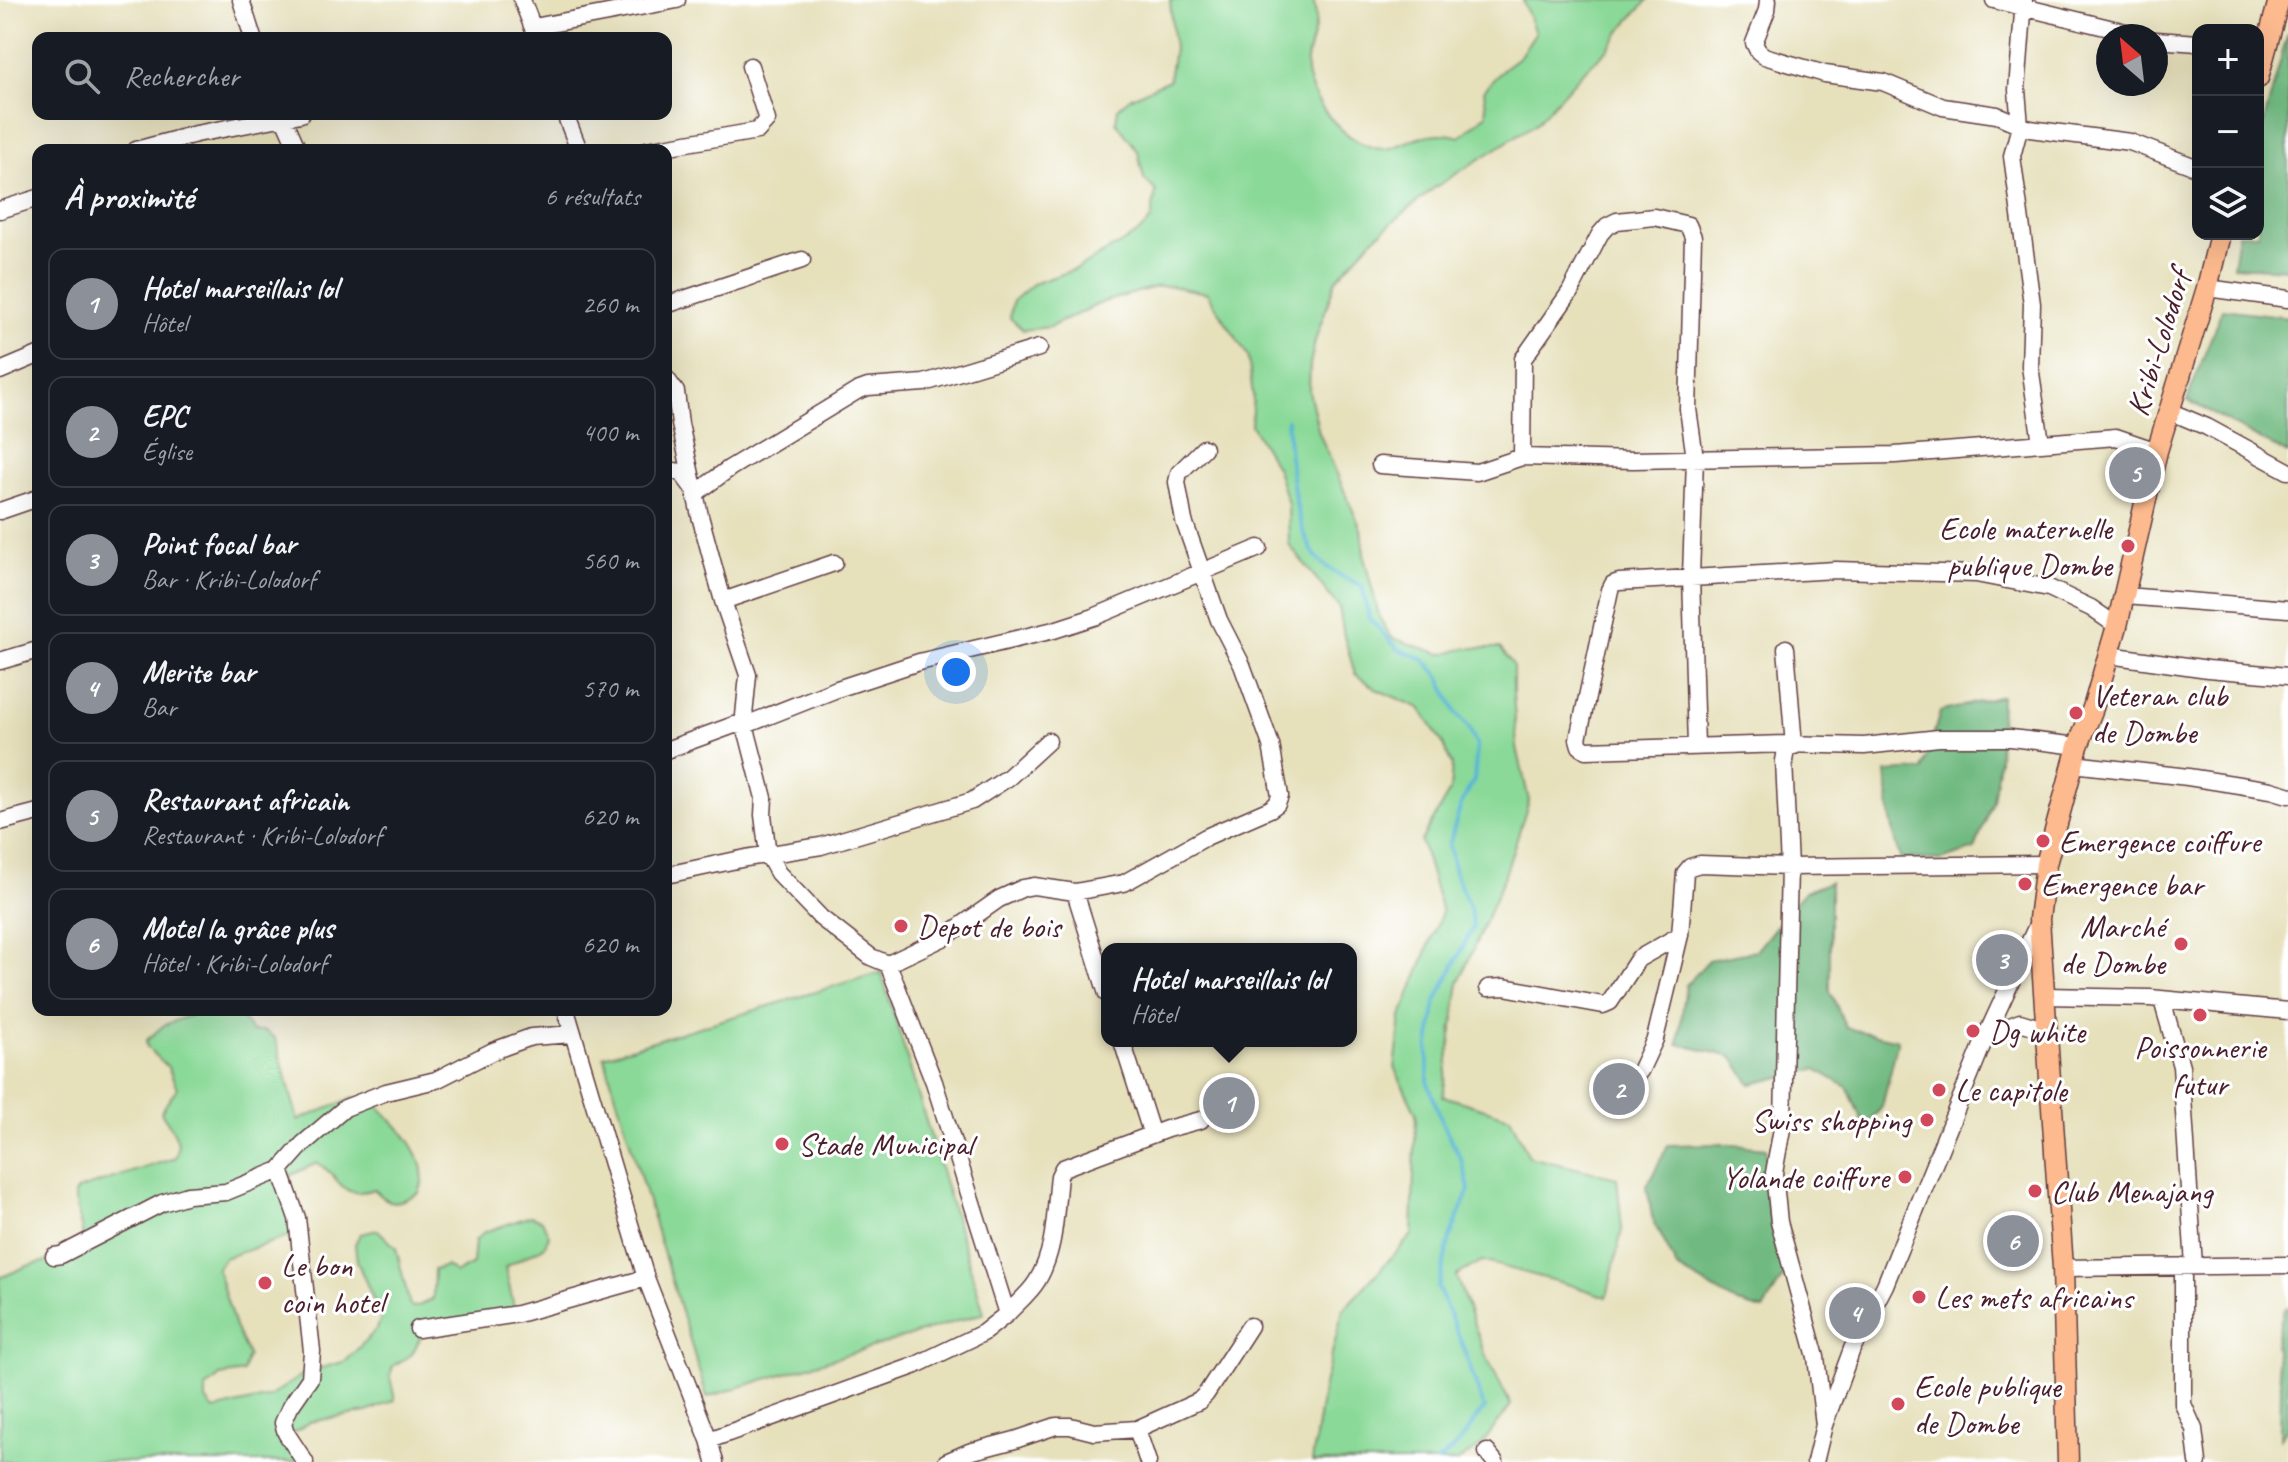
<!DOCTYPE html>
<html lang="fr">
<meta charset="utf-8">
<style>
:root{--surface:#171b24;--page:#242831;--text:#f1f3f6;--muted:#9ea1a6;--line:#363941;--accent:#8c9099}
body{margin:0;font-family:Caveat,sans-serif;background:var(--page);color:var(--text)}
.controls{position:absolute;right:24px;top:24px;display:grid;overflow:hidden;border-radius:16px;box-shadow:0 8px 32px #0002}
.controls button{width:72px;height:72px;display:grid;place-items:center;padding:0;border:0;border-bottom:2px solid var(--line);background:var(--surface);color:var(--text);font:40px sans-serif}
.compass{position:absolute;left:2096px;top:24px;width:72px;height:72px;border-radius:50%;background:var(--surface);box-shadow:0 8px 32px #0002;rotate:332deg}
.you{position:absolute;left:956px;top:672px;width:28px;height:28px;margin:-20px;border:6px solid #fff;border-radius:50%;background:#1a73e8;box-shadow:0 0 0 12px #1a73e833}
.badge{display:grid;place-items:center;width:52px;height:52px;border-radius:50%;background:var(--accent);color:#fff;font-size:26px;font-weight:700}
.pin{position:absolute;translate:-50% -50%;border:4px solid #fff;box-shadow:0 2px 8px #0006}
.popup{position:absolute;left:1101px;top:943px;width:256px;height:104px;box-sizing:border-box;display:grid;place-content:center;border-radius:16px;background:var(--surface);filter:drop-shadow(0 2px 6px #0005);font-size:26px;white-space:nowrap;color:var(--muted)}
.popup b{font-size:30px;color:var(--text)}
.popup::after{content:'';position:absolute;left:50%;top:100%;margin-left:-16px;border:16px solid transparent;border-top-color:var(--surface)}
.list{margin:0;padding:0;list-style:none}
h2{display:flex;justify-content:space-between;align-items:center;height:104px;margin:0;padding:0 32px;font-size:34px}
h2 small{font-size:26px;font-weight:400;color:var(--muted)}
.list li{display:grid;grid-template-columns:52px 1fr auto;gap:24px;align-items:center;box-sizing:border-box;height:112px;margin:0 16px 16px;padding:0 16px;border:2px solid var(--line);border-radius:16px}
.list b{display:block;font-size:30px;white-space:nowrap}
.list p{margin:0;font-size:26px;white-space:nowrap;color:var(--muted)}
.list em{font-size:26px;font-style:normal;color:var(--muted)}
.icon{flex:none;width:44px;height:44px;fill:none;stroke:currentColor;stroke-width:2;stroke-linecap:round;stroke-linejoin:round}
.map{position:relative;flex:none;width:2288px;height:1462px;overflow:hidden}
.search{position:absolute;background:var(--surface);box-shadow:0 8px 32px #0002;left:32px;top:32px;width:640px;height:88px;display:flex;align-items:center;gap:20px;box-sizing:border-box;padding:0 28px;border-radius:16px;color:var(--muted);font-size:30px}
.panel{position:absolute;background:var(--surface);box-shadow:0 8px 32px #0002;left:32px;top:144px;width:640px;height:872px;border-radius:16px}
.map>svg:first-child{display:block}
.green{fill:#8ad998;stroke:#6a7c62;stroke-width:2}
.forest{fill:#6fb980;stroke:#5c6c56;stroke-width:2}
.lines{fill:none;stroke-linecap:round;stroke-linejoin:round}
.stream{stroke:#58b5d6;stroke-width:4}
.minor-casing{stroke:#613c41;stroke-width:19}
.major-casing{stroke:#613c41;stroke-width:23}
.minor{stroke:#fff;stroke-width:16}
.major{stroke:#fcba8e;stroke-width:20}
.poi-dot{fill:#d1495b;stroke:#fff;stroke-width:3}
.labels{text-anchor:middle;stroke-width:6;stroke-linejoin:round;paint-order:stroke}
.street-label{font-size:32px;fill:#4a1f2b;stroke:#fff}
.poi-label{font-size:32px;fill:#4a1f2b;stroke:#fff;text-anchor:start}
</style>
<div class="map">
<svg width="2288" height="1462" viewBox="0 0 2288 1462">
<rect width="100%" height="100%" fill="#fff"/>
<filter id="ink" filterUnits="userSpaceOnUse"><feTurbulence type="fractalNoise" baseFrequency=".0125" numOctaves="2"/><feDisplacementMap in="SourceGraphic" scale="16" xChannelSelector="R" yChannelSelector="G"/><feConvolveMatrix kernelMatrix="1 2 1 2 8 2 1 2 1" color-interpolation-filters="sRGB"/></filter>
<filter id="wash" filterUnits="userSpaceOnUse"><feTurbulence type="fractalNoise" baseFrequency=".006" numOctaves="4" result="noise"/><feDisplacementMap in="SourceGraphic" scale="32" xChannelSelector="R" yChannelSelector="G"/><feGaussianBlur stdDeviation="1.8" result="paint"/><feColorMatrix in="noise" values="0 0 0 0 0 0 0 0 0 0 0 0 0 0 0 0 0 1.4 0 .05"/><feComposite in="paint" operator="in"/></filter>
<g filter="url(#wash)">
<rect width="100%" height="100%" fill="#e6e0bb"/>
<path class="green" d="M1170,0H1313C1323,30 1304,46 1307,72C1311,104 1350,149 1384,149C1389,149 1396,146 1401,144C1422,136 1438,130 1460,137L1487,114L1484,90L1504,68L1520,56L1535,33L1523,0H1648L1625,25L1607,50L1582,73L1535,124L1434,188L1375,237L1336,279L1315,341L1310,364L1309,391L1319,433L1361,529L1365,561L1380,619L1392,638L1441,654L1468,648H1500L1513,665V694L1517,747L1529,801L1504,878L1459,982L1443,1096L1510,1117L1529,1157L1617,1178L1622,1230L1607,1297L1570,1285L1482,1261L1456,1276L1485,1354L1511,1405L1480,1447L1456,1462H1312L1324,1385L1343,1310L1412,1235L1416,1113L1395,1069L1401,1017L1442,912L1421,841L1450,791L1452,765L1442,742L1420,708L1376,689L1355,674L1344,636L1339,607L1289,545L1288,504L1276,467L1251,425L1253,396L1248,356L1207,293L1170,286L1155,287L1103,302L1050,327L1023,330L1010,318L1013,301L1033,284L1076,269L1137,234L1151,220L1156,191L1144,179L1138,151L1116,122L1118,108L1131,97L1169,80L1174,49Z
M881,972L984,1313L707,1397L604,1056Z
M204,1010H236L252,1032L265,1031L275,1038L298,1120L352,1099L370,1098C393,1121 435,1157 419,1193C397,1203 392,1208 374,1189C337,1201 344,1177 317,1163L291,1175L287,1199L296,1234L224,1258L217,1268L235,1327L248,1355L243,1372L220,1376L206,1388V1400L214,1410L269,1397L305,1373L346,1361L377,1329L381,1318L357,1261L355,1244L360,1234L378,1230L396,1248L410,1306L416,1307L433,1299L434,1270L446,1266L456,1273L473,1264L475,1241L484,1232L531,1216L542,1220L549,1236L544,1247L505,1267L515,1312L424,1330L412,1354L393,1366L390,1377L395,1400L367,1412L309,1422L285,1439L302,1462H0V1278L27,1266L56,1259L84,1240L74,1195L77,1190L175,1158C184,1141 170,1127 161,1112L177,1088L168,1067L147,1047L146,1041L164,1025Z"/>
<path class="forest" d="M2288,32V269L2233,266L2238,234H2258V144Z
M2222,309L2288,317V454L2187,400Z
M2001,696L1999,760L1993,801L1975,849L1941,860L1900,858L1891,821L1886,772L1923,770L1940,712Z
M1830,882V991L1846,1028L1898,1040L1882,1107L1865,1128L1848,1088L1816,1069L1751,1084L1732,1057L1678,1044L1686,985L1709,960L1756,951L1804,892Z
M1722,1144L1766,1148L1768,1211L1786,1272L1763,1310L1738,1303L1677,1268L1652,1217L1647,1186L1668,1145Z
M2288,1307V1428L2280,1438L2281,1386L2275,1344L2284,1309Z"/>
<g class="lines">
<path class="stream" d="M1287,420C1290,458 1293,539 1323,564C1334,573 1349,580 1362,586L1369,618L1398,649L1424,659L1440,677L1456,713L1469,728L1477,746L1474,780L1461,804L1449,845L1455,873L1470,909L1473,927L1436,1001L1428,1050V1083L1443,1124L1462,1161L1469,1189L1450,1238L1438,1288L1461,1341L1484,1408L1459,1443L1438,1462"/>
</g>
</g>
<g filter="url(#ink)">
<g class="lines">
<g class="minor-casing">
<path id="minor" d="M241,0L253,38
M522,0L536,36
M1768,0L1767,10L1754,43L1758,51L1764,56L1825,74L1883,82L1943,107L1997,115L2030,129L2130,142L2198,168
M1994,0L2142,36
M2024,0L2017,90L2020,126L2012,156L2032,304L2030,366L2041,443
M534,27L677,0
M2156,40L2198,43
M282,114L298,150
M565,114L579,150
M136,150L196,134L301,114
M646,150L757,131L767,120L750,66
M0,210L38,198
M2207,288L2288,299
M666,305L802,260
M0,371L38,355
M666,378L676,392L680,424L700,516L723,601L748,675L743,726L748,736L764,798L763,815L768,855L778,873L821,918L871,957L888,964L934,1082L1007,1314L983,1333L914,1366L709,1440
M2169,411L2207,427L2288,471
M1522,457L1523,359L1570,292L1600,234L1607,226L1617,221L1654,217L1688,225L1693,237L1688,409L1695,458L1691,576L1696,746
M1380,465L1477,472L1522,457L1633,460L1895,455L2116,437L2157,451
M666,470L681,472L692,487
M696,493L730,468L857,391L868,387L924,383L1039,348
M0,511L38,498
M2125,596L2288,609
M723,601L834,563
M1786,648L1794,746
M2109,655L2208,669L2288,676
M0,661L38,650
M1787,744L1784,761L1789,867L1783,1123L1774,1173L1779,1222L1816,1357L1824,1425
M2078,746L2011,738H1939L1864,746L1787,744L1586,750L1580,746L1578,739L1610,590L1613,584L1619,582L1836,570L1976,574L2049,588L2091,608L2117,626
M666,750L734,725L743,726L837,689L919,662L1054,630L1094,617L1259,548
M2073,764L2188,777L2271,790L2288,795
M0,822L38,812
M666,875L746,858L821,846L972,801L1009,777L1048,741
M1075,892L1107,994
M888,964L945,937L999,899L1023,888L1034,886L1075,892L1124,883L1206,837L1270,809L1277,804L1280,796L1271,745L1242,665L1219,620L1184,521L1177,482L1179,473L1204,448
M1488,988L1504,987L1603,1005L1610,1002L1638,959L1680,935L1685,873L1690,867L1700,864L1789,867L2046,864
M2044,996L2150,998L2288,1011
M2162,1000L2181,1066L2194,1266
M566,1010L646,1278L709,1440L715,1462
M1986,1036L2020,1022L2047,1030
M1122,1041L1152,1135
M1640,1071L1655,1039L1680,935
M280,1170L297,1218L312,1351L310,1378L290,1407L283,1423L286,1433L305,1462
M54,1256L61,1255L162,1203L188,1195L226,1192L280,1170L303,1144L345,1108L386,1092L436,1080L493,1051L531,1037L573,1034
M2183,1266V1404L2194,1429L2198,1462
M2063,1268L2288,1265
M1007,1314C1017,1303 1030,1293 1037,1281C1056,1250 1055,1211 1059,1176L1063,1168L1167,1129L1201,1120
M418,1329L518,1314L646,1278
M1137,1429L1199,1401L1206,1394L1250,1326
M1487,1452L1495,1462
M946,1462L969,1452L1015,1440L1056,1426H1070L1094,1432L1137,1429L1148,1462
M1815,1462L1824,1425L1852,1349L1885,1285L1986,1036L2039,921"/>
</g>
<g class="major-casing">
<path id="major" d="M2258,78L2279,0
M2068,1462L2063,1268L2039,919L2046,864L2078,746L2093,708L2117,626L2157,451L2207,288L2220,234"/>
</g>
<use href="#minor" class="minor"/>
<use href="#major" class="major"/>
</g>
</g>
<g class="poi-dot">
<circle cx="2128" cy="546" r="8"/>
<circle cx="2076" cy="713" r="8"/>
<circle cx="2043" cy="841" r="8"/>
<circle cx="2025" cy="884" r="8"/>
<circle cx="901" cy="926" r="8"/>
<circle cx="2181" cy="944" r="8"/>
<circle cx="2200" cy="1015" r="8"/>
<circle cx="1973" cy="1031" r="8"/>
<circle cx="1939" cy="1090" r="8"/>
<circle cx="1927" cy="1120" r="8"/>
<circle cx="782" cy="1144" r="8"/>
<circle cx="1905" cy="1177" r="8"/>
<circle cx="2035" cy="1191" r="8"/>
<circle cx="265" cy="1283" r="8"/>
<circle cx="1919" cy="1297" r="8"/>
<circle cx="1898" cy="1404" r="8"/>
</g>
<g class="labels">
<g class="street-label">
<text transform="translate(2158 343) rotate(-73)" y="11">Kribi-Lolodorf</text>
</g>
<g class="poi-label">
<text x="2112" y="539" text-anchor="end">Ecole maternelle<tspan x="2112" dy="37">publique Dombe</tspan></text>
<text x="2092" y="706">Veteran club<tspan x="2092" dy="37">de Dombe</tspan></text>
<text x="2059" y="852">Emergence coiffure</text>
<text x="2041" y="895">Emergence bar</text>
<text x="917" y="937">Depot de bois</text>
<text x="2165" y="937" text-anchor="end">Marché<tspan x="2165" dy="37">de Dombe</tspan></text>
<text x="1989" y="1042">Dg white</text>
<text x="2200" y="1058" text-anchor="middle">Poissonnerie<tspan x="2200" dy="37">futur</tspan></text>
<text x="1955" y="1101">Le capitole</text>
<text x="1911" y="1131" text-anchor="end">Swiss shopping</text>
<text x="798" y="1155">Stade Municipal</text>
<text x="1889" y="1188" text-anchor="end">Yolande coiffure</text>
<text x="2051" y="1202">Club Menajang</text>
<text x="281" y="1276">Le bon<tspan x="281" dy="37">coin hotel</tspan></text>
<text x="1935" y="1308">Les mets africains</text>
<text x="1914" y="1397">Ecole publique<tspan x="1914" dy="37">de Dombe</tspan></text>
</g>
</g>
</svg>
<div class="controls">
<button>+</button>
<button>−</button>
<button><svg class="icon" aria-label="layers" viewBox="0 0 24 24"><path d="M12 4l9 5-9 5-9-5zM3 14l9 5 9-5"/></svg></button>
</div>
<svg class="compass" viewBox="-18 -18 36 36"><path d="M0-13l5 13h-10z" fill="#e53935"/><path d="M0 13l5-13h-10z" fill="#9ea1a6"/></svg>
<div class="you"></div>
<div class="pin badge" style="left:1229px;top:1103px">1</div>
<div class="popup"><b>Hotel marseillais lol</b>Hôtel</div>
<div class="pin badge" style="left:1619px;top:1089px">2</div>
<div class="pin badge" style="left:2002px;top:960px">3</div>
<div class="pin badge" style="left:1855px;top:1313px">4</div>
<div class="pin badge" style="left:2135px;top:473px">5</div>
<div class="pin badge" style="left:2013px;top:1241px">6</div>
<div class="search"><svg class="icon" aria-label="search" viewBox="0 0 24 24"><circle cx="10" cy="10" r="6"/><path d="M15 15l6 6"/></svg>Rechercher</div>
<section class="panel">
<h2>À proximité<small>6 résultats</small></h2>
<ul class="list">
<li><span class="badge">1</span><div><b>Hotel marseillais lol</b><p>Hôtel</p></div><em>260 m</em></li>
<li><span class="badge">2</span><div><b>EPC</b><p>Église</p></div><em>400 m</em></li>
<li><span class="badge">3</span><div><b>Point focal bar</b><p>Bar · Kribi-Lolodorf</p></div><em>560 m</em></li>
<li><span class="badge">4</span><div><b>Merite bar</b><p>Bar</p></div><em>570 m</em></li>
<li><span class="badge">5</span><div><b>Restaurant africain</b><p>Restaurant · Kribi-Lolodorf</p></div><em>620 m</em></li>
<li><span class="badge">6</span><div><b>Motel la grâce plus</b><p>Hôtel · Kribi-Lolodorf</p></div><em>620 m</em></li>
</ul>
</section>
</div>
